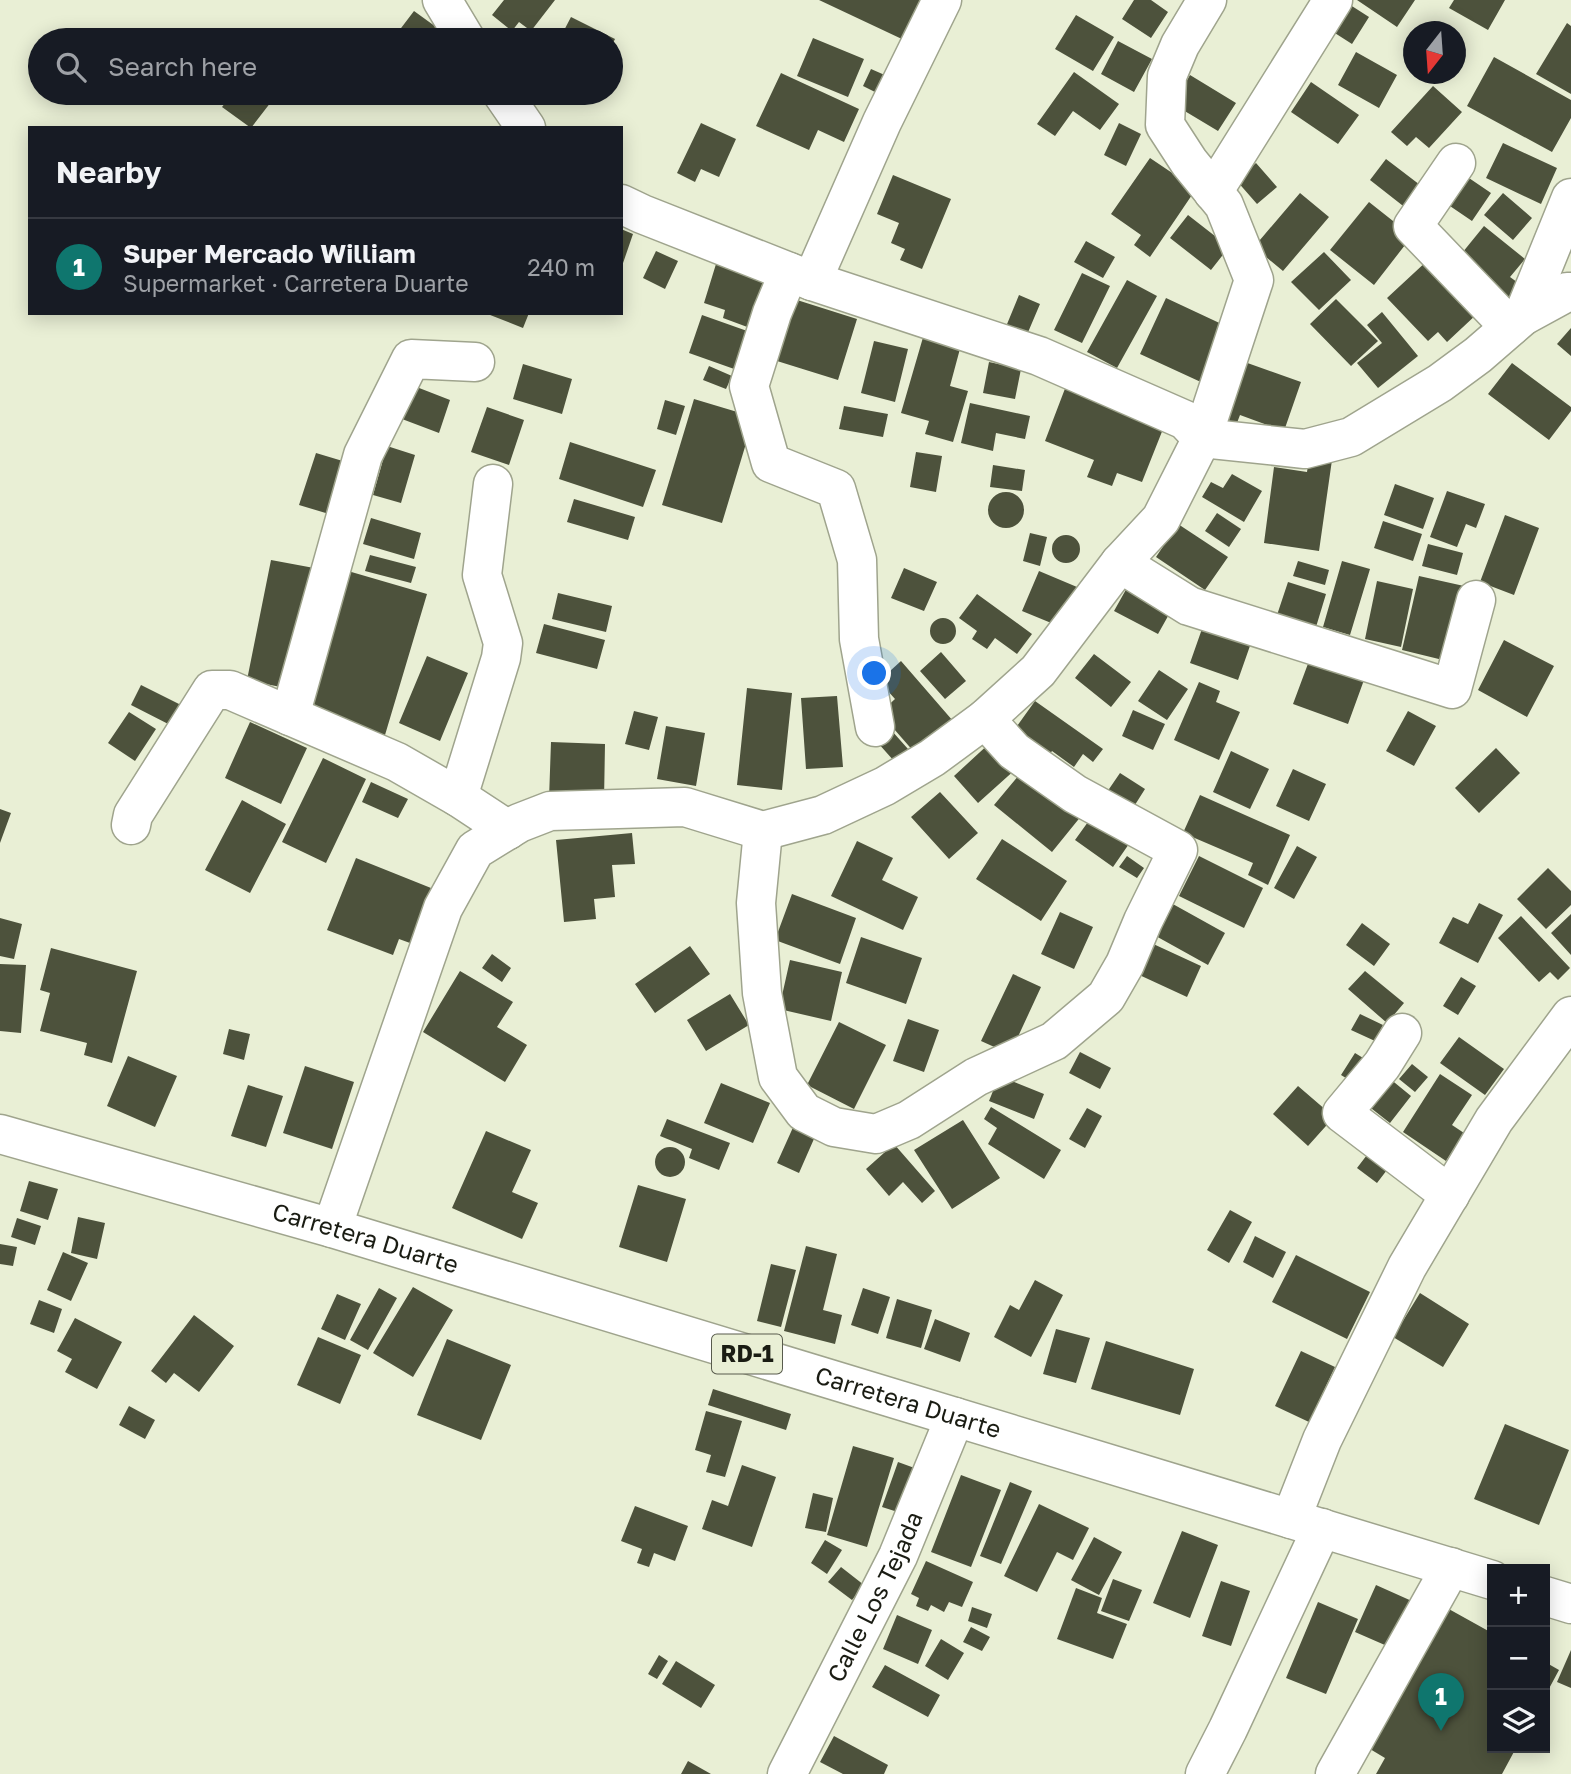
<!DOCTYPE html>
<meta charset="utf-8">
<style>
:root{--surface:#171b24;--page:#242831;--text:#f1f3f6;--muted:#9ea1a6;--line:#363941;--accent:#0f766e}
body{margin:0;font-family:"Golos Text",sans-serif;background:var(--page);color:var(--text)}
.controls{position:absolute;right:21px;bottom:21px;display:grid;overflow:hidden;border-radius:0px;box-shadow:0 4px 18px #0003}
.controls button{width:63px;height:63px;display:grid;place-items:center;padding:0;border:0;border-bottom:2px solid var(--line);background:var(--surface);color:var(--text);font:35px sans-serif}
.compass{position:absolute;left:1403px;top:21px;width:63px;height:63px;border-radius:50%;background:var(--surface);box-shadow:0 4px 18px #0003;rotate:197deg}
.you{position:absolute;left:875px;top:674px;width:24px;height:24px;margin:-18px;border:5px solid #fff;border-radius:50%;background:#1a73e8;box-shadow:0 0 0 10px #1a73e833}
.badge{display:grid;place-items:center;width:46px;height:46px;border-radius:50%;background:var(--accent);color:#fff;font-size:23px;font-weight:700}
.pin{position:absolute;translate:-50% -58px;filter:drop-shadow(0 2px 4px #0008)}
.pin::after{content:'';position:absolute;top:37px;width:24px;height:21px;background:inherit;clip-path:polygon(0 0,100% 0,50% 100%)}
.list{margin:0;padding:0;list-style:none}
h2{display:flex;justify-content:space-between;align-items:center;height:91px;margin:0;padding:0 28px;font-size:30px}
h2 small{font-size:23px;font-weight:400;color:var(--muted)}
.list li{display:grid;grid-template-columns:46px 1fr auto;gap:21px;align-items:center;box-sizing:border-box;height:98px;padding:0 28px;border-top:2px solid var(--line)}
.list b{display:block;font-size:26px;white-space:nowrap}
.list p{margin:0;font-size:23px;white-space:nowrap;color:var(--muted)}
.list em{font-size:23px;font-style:normal;color:var(--muted)}
.icon{flex:none;width:38px;height:38px;fill:none;stroke:currentColor;stroke-width:2;stroke-linecap:round;stroke-linejoin:round}
.map{position:relative;flex:none;width:1571px;height:1774px;overflow:hidden}
.search{position:absolute;background:var(--surface);box-shadow:0 4px 18px #0003;left:28px;top:28px;width:595px;height:77px;display:flex;align-items:center;gap:18px;box-sizing:border-box;padding:0 24px;border-radius:38px;color:var(--muted);font-size:26px}
.panel{position:absolute;background:var(--surface);box-shadow:0 4px 18px #0003;left:28px;top:126px;width:595px;height:189px;border-radius:0px}
.map>svg:first-child{display:block}
.building{fill:#4d523c}
.lines{fill:none;stroke-linecap:round;stroke-linejoin:round}
.minor-casing{stroke:#9fa48d;stroke-width:41}
.major-casing{stroke:#9fa48d;stroke-width:41}
.minor{stroke:#fff;stroke-width:38}
.major{stroke:#fff;stroke-width:38}
.labels{text-anchor:middle;stroke-width:7;stroke-linejoin:round;paint-order:stroke}
.shield{fill:#e9efd5;stroke:#585b4d;stroke-width:2}
.shield-label{font-size:23px;font-weight:bold;fill:#1a1c13}
.street-label{font-size:24px;fill:#1a1c13;stroke:#e9efd5}
</style>
<div class="map">
<svg width="1571" height="1774" viewBox="0 0 1571 1774">
<rect width="100%" height="100%" fill="#e9efd5"/>
<path class="building" d="M504,0H555L531,31L519,22L512,31L492,15Z
M819,0H922L904,40Z
M1134,0H1151L1168,12L1151,38L1122,19Z
M1357,0H1415L1397,27Z
M1454,0H1505L1488,30L1449,8Z
M1344,1L1369,17L1352,44L1327,28Z
M414,11L443,32L437,40H392Z
M1076,15L1114,37L1093,71L1055,49Z
M571,17L615,39L611,47V40H559Z
M1567,23L1571,26V94L1536,74Z
M813,38L864,59L848,97L797,76Z
M1118,41L1152,59L1134,92L1101,74Z
M1356,52L1397,75L1379,108L1338,85Z
M1494,57L1571,100V118L1552,152L1467,106Z
M871,69L887,76L879,94L863,86Z
M1074,72L1119,104L1100,130L1073,111L1055,136L1037,124Z
M781,73L859,109L844,142L818,130L809,150L756,126Z
M1190,75L1236,103L1218,131L1173,104Z
M1311,82L1359,115L1338,144L1291,112Z
M1433,86L1462,112L1429,148L1416,137L1407,146L1391,132Z
M233,93H260L271,102L251,128L222,107Z
M701,123L736,139L719,177L701,169L695,182L677,173Z
M1119,123L1141,134L1126,166L1104,155Z
M1503,143L1557,168L1541,204L1486,178Z
M1150,158L1196,189L1150,257L1134,245L1141,235L1111,214Z
M1386,159L1424,188L1407,209L1370,180Z
M1256,163L1277,187L1257,204L1236,180Z
M893,175L951,199L922,269L900,260L905,249L891,243L899,223L877,214Z
M1466,176L1491,193L1472,221L1447,204Z
M1300,193L1329,217L1283,271L1254,247Z
M1503,193L1532,218L1513,240L1484,215Z
M1369,202L1412,236L1374,285L1330,250Z
M1188,215L1229,247L1211,270L1170,238Z
M1484,226L1525,259L1510,277L1521,285L1509,300L1458,258Z
M621,229L633,234L622,266H621Z
M1086,241L1115,257L1103,278L1074,262Z
M656,251L678,261L665,289L643,278Z
M1324,252L1351,280L1319,310L1291,282Z
M1428,260L1478,313L1447,342L1438,332L1428,341L1387,298Z
M716,264L766,280L750,328L723,318L725,310L704,303Z
M1082,273L1110,286L1082,343L1054,330Z
M1127,280L1157,296L1117,368L1087,352Z
M1019,295L1040,304L1026,337L1005,329Z
M1166,298L1228,327L1203,383L1140,354Z
M1336,299L1378,341L1351,366L1310,324Z
M797,300L857,319L838,380L777,361Z
M1382,312L1418,356L1378,388L1357,363L1382,343L1367,325Z
M485,313H529L523,328Z
M702,315L750,332L737,370L689,353Z
M1571,328V356L1557,344Z
M924,334L961,345L950,386L968,391L953,442L925,434L929,421L901,413Z
M874,341L908,349L895,402L861,393Z
M1239,360L1301,382L1284,431L1240,415L1235,428L1217,421Z
M989,362L1021,369L1015,399L983,393Z
M1512,363L1571,407V411L1549,440L1488,394Z
M523,364L572,379L562,414L513,399Z
M709,366L732,376L726,389L703,380Z
M414,386L450,400L439,433L402,419Z
M1066,386L1165,424L1142,482L1117,473L1112,486L1087,477L1094,460L1045,441Z
M694,399L754,417L722,523L662,505Z
M665,400L685,406L676,435L657,429Z
M970,403L1030,416L1025,439L996,433L993,451L961,443Z
M844,406L888,414L883,437L839,429Z
M487,407L524,420L509,465L471,452Z
M570,442L656,470L643,507L559,479Z
M387,446L415,455L401,503L373,495Z
M916,452L942,456L936,492L910,487Z
M316,453L346,462L329,514L299,505Z
M1309,457L1332,460L1319,551L1264,543L1274,467L1307,472Z
M993,465L1025,470L1022,491L990,487Z
M1232,474L1262,491L1244,522L1202,497L1211,482L1223,488Z
M1395,484L1434,498L1423,529L1384,515Z
M1447,491L1485,504L1476,528L1466,524L1457,547L1430,537Z
M988 510a18 18 0 1 1 36 0a18 18 0 1 1-36 0Z
M574,499L635,517L628,540L567,522Z
M1217,513L1241,529L1229,547L1205,531Z
M1505,515L1539,528L1514,595L1480,582Z
M371,518L421,533L414,559L363,544Z
M1383,521L1422,534L1413,561L1374,548Z
M1178,524L1228,557L1205,590L1156,557Z
M1030,533L1047,537L1040,566L1023,561Z
M1052 549a14 14 0 1 1 28 0a14 14 0 1 1-28 0Z
M1428,544L1463,553L1457,575L1422,566Z
M370,555L416,567L411,583L365,571Z
M271,560L314,568L290,689L247,680Z
M1298,561L1329,570L1325,585L1293,576Z
M1342,561L1370,569L1350,635L1323,627Z
M904,568L937,582L924,611L891,598Z
M348,571L427,594L385,735L307,712Z
M1039,571L1077,587L1061,627L1022,611Z
M1419,576L1464,586L1447,661L1402,650Z
M1377,581L1413,589L1401,647L1365,639Z
M1288,582L1326,594L1316,627L1277,615Z
M1128,586L1172,609L1158,634L1114,611Z
M558,593L612,606L606,632L552,619Z
M977,594L1032,634L1017,654L995,638L987,649L972,639L977,631L959,618Z
M930 631a13 13 0 1 1 26 0a13 13 0 1 1-26 0Z
M544,624L605,640L597,669L536,653Z
M1203,626L1251,643L1238,680L1190,663Z
M1504,640L1554,666L1527,717L1478,690Z
M941,652L966,681L945,699L920,671Z
M1094,654L1131,682L1111,707L1075,678Z
M427,656L468,673L440,741L399,723Z
M901,661L953,721L915,753L880,713L895,699L879,681Z
M1309,661L1364,680L1348,724L1293,704Z
M1159,670L1188,689L1167,720L1138,701Z
M1199,682L1220,691L1216,702L1240,712L1219,760L1174,740Z
M141,685L191,710L180,730L131,705Z
M747,688L792,693L782,790L737,785Z
M837,696L843,767L806,769L801,698Z
M1035,701L1103,749L1093,762L1083,754L1074,767L1052,751L1047,758L1012,733Z
M1133,710L1165,724L1153,750L1122,736Z
M634,711L658,717L649,750L625,744Z
M1408,711L1436,726L1414,766L1386,751Z
M129,712L156,729L135,761L108,743Z
M250,722L307,748L281,804L225,778Z
M666,726L705,733L696,786L657,779Z
M892,731L908,749L894,761L878,743Z
M992,741L1017,768L978,803L954,776Z
M551,742L605,744L604,801L549,799Z
M1496,748L1520,773L1479,813L1455,788Z
M1231,751L1269,769L1250,809L1213,792Z
M323,758L366,779L326,863L282,842Z
M1025,768L1082,815L1052,852L994,805Z
M1293,769L1326,784L1309,821L1276,806Z
M1120,773L1145,789L1133,808L1107,792Z
M371,782L408,799L398,818L362,802Z
M940,792L978,833L949,859L911,817Z
M1200,795L1290,835L1268,885L1248,875L1253,863L1183,833Z
M242,800L286,824L250,893L205,870Z
M0,809L11,813L0,843Z
M1093,815L1131,841L1113,867L1075,840Z
M632,833L635,864L612,865L615,897L594,899L596,919L564,922L556,840Z
M1002,839L1067,881L1041,921L976,879Z
M857,841L893,858L882,880L918,897L903,930L831,896Z
M1297,846L1317,857L1294,899L1274,888Z
M1127,856L1144,868L1137,878L1119,867Z
M1199,856L1263,888L1244,928L1179,896Z
M356,858L431,888L410,943L399,939L393,955L327,930Z
M1548,868L1571,891V905L1546,929L1517,899Z
M792,894L856,918L840,964L775,940Z
M1171,903L1225,933L1208,965L1154,935Z
M1479,903L1503,915L1478,963L1439,943L1453,917L1468,924Z
M1060,912L1093,927L1074,969L1041,954Z
M1571,914V955L1551,933Z
M1521,916L1570,968L1558,980L1550,972L1539,982L1498,938Z
M0,918L22,924L14,959L0,956Z
M1362,923L1390,944L1374,966L1346,945Z
M861,937L922,958L906,1004L846,983Z
M1149,942L1201,966L1187,997L1135,973Z
M690,946L710,974L655,1013L635,984Z
M51,948L137,971L112,1063L84,1055L87,1043L40,1031L50,993L40,990Z
M492,954L511,968L502,982L482,968Z
M790,960L842,972L831,1021L779,1009Z
M0,964L26,965L21,1033L0,1031Z
M460,971L513,1002L497,1027L527,1045L505,1082L423,1032Z
M1365,971L1404,1003L1387,1023L1348,989Z
M1013,974L1041,987L1010,1054L981,1041Z
M1461,977L1476,986L1458,1015L1443,1006Z
M730,994L749,1025L706,1051L687,1020Z
M1360,1014L1383,1025L1375,1041L1351,1030Z
M908,1019L939,1030L924,1072L893,1061Z
M839,1022L886,1045L854,1109L807,1085Z
M229,1029L250,1034L244,1060L223,1054Z
M1459,1037L1504,1069L1485,1095L1440,1063Z
M1080,1052L1111,1068L1100,1089L1069,1073Z
M1355,1053L1368,1061L1354,1083L1341,1075Z
M128,1056L177,1076L155,1127L107,1106Z
M1412,1064L1428,1077L1415,1092L1399,1079Z
M305,1066L354,1082L332,1149L283,1133Z
M1440,1074L1472,1095L1452,1125L1464,1133L1446,1161L1403,1132Z
M999,1076L1044,1094L1034,1119L989,1101Z
M1389,1078L1411,1096L1390,1123L1367,1105Z
M721,1083L770,1103L753,1143L704,1123Z
M248,1085L283,1096L266,1147L231,1136Z
M1298,1086L1334,1117L1308,1146L1273,1114Z
M991,1107L1061,1150L1044,1179L988,1144L997,1128L984,1119Z
M1087,1108L1102,1116L1085,1148L1069,1139Z
M667,1119L730,1143L719,1170L689,1158L692,1149L660,1136Z
M963,1120L1000,1178L952,1209L914,1150Z
M795,1123L817,1132L799,1173L777,1163Z
M486,1131L531,1150L512,1192L538,1203L522,1239L452,1208Z
M894,1144L935,1191L922,1203L903,1182L889,1196L866,1169Z
M655 1162a15 15 0 1 1 30 0a15 15 0 1 1-30 0Z
M1370,1151L1390,1166L1377,1183L1357,1168Z
M29,1181L58,1189L48,1220L20,1211Z
M638,1185L686,1199L667,1262L619,1247Z
M1230,1210L1252,1222L1229,1263L1207,1250Z
M78,1217L105,1223L97,1259L71,1253Z
M17,1218L41,1226L35,1245L11,1237Z
M1255,1236L1286,1252L1273,1278L1243,1262Z
M0,1244L17,1247L13,1266L0,1264Z
M806,1246L837,1254L823,1310L842,1315L835,1344L784,1331Z
M63,1252L88,1263L71,1301L47,1290Z
M1296,1255L1370,1292L1347,1339L1272,1302Z
M771,1264L796,1270L781,1327L757,1321Z
M1035,1280L1063,1295L1031,1357L994,1337L1010,1305L1019,1310Z
M413,1287L453,1310L413,1377L373,1353Z
M379,1288L397,1298L368,1350L350,1340Z
M863,1288L890,1297L878,1334L851,1325Z
M1420,1293L1469,1324L1443,1367L1393,1337Z
M337,1294L361,1304L345,1340L321,1329Z
M897,1299L932,1310L921,1348L886,1338Z
M39,1300L62,1309L54,1333L30,1324Z
M194,1315L234,1346L199,1392L174,1373L166,1383L151,1371Z
M75,1318L122,1342L97,1389L65,1372L72,1359L57,1351Z
M935,1319L970,1333L960,1362L924,1349Z
M1056,1329L1090,1338L1076,1383L1043,1374Z
M318,1337L361,1355L340,1404L297,1385Z
M447,1339L511,1365L481,1440L417,1415Z
M1106,1341L1194,1369L1180,1415L1091,1389Z
M1301,1351L1335,1367L1309,1422L1275,1406Z
M713,1389L791,1414L786,1430L708,1405Z
M129,1406L155,1420L145,1439L119,1425Z
M706,1411L742,1421L725,1477L706,1472L711,1455L695,1450Z
M1505,1424L1569,1450L1539,1525L1474,1499Z
M853,1446L894,1458L867,1547L827,1535Z
M898,1462L920,1470L904,1514L882,1507Z
M742,1465L776,1477L752,1547L702,1529L712,1500L728,1506Z
M961,1475L1001,1490L971,1567L931,1552Z
M1010,1482L1032,1491L1001,1564L980,1556Z
M813,1493L833,1498L826,1532L805,1528Z
M1039,1504L1089,1528L1073,1560L1057,1552L1037,1592L1004,1576Z
M635,1506L688,1526L675,1561L654,1553L649,1567L637,1563L642,1549L621,1541Z
M1182,1531L1218,1545L1190,1618L1153,1603Z
M1094,1537L1122,1552L1099,1595L1071,1580Z
M825,1540L842,1550L827,1574L811,1563Z
M926,1561L973,1582L962,1607L949,1602L944,1612L931,1605L928,1611L916,1606L919,1598L911,1594Z
M841,1567L864,1585L852,1600L828,1582Z
M1113,1579L1142,1590L1129,1621L1101,1611Z
M1221,1581L1250,1591L1231,1646L1202,1636Z
M1376,1585L1414,1602L1394,1649L1355,1632Z
M1076,1588L1102,1598L1097,1613L1127,1624L1113,1659L1057,1639Z
M1318,1602L1358,1619L1326,1694L1286,1678Z
M972,1607L992,1614L987,1628L968,1621Z
M1447,1608L1492,1633V1748H1516L1502,1774H1376L1385,1758L1370,1749Z
M897,1615L932,1630L918,1664L883,1649Z
M971,1627L990,1637L982,1651L963,1642Z
M941,1639L964,1653L948,1680L925,1666Z
M1571,1650V1688L1557,1682Z
M659,1655L668,1661L657,1679L648,1674Z
M676,1661L715,1685L701,1708L662,1684Z
M1545,1662L1559,1670L1545,1696Z
M885,1665L940,1695L928,1717L872,1687Z
M834,1736L888,1765L884,1774H843L820,1762Z
M688,1761L711,1774H681Z"/>
<g class="lines">
<g class="minor-casing">
<g id="minor">
<path d="M442,0L466,40"/>
<path d="M502,93L526,128"/>
<path d="M1456,163L1413,226L1510,327"/>
<path d="M1213,192L1333,0"/>
<path d="M621,204L642,214L812,281L1039,356L1185,420L1202,438L1305,449L1351,437L1440,383L1478,355L1523,316L1567,292H1571"/>
<path d="M789,272L772,313L749,386L771,463L836,489L857,560L859,639L875,727"/>
<path d="M812,281L882,122L942,0"/>
<path d="M1523,316L1571,198"/>
<path d="M1120,563L1189,606L1452,689L1476,600"/>
<path d="M290,716L363,455L411,359L475,362"/>
<path d="M458,797L501,658L503,643L482,575L493,484"/>
<path d="M131,825L133,815L212,690H230L397,762L458,797L508,830"/>
<path d="M763,831L756,903L762,993L778,1077L804,1112L834,1127L876,1134L909,1120L976,1077L1054,1041L1106,997L1125,964L1143,921L1178,850L1075,794L1014,751L985,719"/>
<path d="M1402,1033L1382,1065L1342,1113L1450,1195"/>
<path d="M332,1228L443,908L475,850L519,823L550,811L685,807L763,831L823,815L885,786L932,758L985,719L1038,671L1120,563L1161,519L1202,438L1254,280L1224,205L1189,162L1165,125L1167,76L1180,45L1207,0"/>
<path d="M1291,1519L1322,1440L1407,1267L1494,1120L1571,1016"/>
<path id="s1" d="M787,1774L898,1556L955,1417"/>
<path d="M1205,1774L1228,1729L1322,1528"/>
<path d="M1335,1774L1451,1567"/>
</g>
</g>
<g class="major-casing">
<g id="major">
<path id="s2" d="M0,1134L332,1228L1492,1580"/>
<path d="M1545,1596L1571,1604"/>
</g>
</g>
<use href="#minor" class="minor"/>
<use href="#major" class="major"/>
</g>
<g class="labels">
<rect class="shield" x="712" y="1334.5" width="70" height="39" rx="5"/>
<g class="shield-label">
<text x="747" y="1362">RD-1</text>
</g>
<g class="street-label">
<text dy="8" stroke="none"><textPath href="#s2" startOffset="380">Carretera Duarte</textPath></text>
<text dy="8" stroke="none"><textPath href="#s2" startOffset="947">Carretera Duarte</textPath></text>
<text dy="8" stroke="none"><textPath href="#s1" startOffset="198">Calle Los Tejada</textPath></text>
</g>
</g>
</svg>
<div class="controls">
<button>+</button>
<button>−</button>
<button><svg class="icon" aria-label="layers" viewBox="0 0 24 24"><path d="M12 4l9 5-9 5-9-5zM3 14l9 5 9-5"/></svg></button>
</div>
<svg class="compass" viewBox="-18 -18 36 36"><path d="M0-13l5 13h-10z" fill="#e53935"/><path d="M0 13l5-13h-10z" fill="#9ea1a6"/></svg>
<div class="you"></div>
<div class="pin badge" style="left:1441px;top:1731px">1</div>
<div class="search"><svg class="icon" aria-label="search" viewBox="0 0 24 24"><circle cx="10" cy="10" r="6"/><path d="M15 15l6 6"/></svg>Search here</div>
<section class="panel">
<h2>Nearby<small></small></h2>
<ul class="list">
<li><span class="badge">1</span><div><b>Super Mercado William</b><p>Supermarket · Carretera Duarte</p></div><em>240 m</em></li>
</ul>
</section>
</div>
